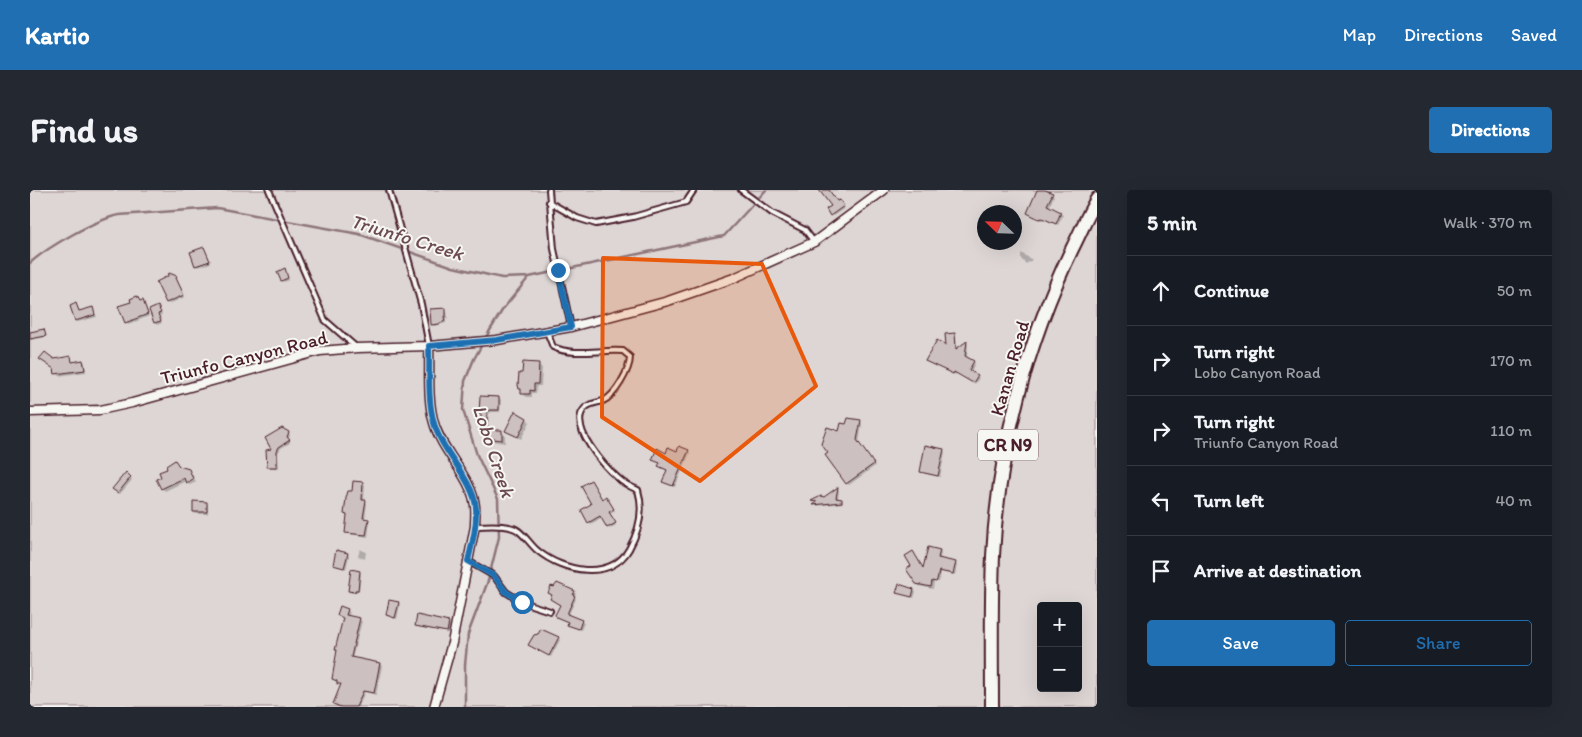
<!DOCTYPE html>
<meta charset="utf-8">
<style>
:root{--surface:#171b24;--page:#242831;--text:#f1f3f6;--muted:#9ea1a6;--line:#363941;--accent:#1f6fb2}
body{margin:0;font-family:Itim,sans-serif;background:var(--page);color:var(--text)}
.controls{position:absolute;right:15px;bottom:15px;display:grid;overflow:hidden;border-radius:5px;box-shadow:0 5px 20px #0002}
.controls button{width:45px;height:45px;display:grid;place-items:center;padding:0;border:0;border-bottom:1px solid var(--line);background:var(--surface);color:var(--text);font:25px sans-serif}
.compass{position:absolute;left:947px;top:15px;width:45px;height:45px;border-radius:50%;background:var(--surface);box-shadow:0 5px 20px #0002;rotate:293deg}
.stop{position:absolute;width:15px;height:15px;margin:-11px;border:4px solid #1f6fb2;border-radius:50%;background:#fff}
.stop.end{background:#1f6fb2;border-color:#fff;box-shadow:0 1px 5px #0008}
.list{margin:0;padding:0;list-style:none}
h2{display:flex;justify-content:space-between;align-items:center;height:65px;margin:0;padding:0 20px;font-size:21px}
h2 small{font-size:16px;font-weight:400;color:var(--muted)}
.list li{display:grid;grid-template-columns:32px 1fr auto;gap:15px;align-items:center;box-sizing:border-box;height:70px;padding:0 20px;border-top:1px solid var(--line)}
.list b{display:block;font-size:19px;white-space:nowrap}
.list p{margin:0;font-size:16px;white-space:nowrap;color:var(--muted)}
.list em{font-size:16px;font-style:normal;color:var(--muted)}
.actions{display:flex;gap:10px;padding:15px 20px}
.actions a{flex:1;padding:11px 0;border:1px solid var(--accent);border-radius:5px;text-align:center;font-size:18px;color:var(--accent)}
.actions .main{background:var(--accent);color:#fff}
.icon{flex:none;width:28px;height:28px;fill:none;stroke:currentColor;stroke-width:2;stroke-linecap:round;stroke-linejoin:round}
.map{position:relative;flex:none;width:1067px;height:517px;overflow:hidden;border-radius:5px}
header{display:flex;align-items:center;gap:30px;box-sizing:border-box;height:70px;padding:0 25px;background:var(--accent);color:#fff}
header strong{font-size:24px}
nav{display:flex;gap:28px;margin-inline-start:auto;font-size:18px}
.intro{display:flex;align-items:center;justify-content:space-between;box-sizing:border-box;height:120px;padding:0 30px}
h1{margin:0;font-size:35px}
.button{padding:12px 22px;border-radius:5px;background:var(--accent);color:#fff;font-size:18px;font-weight:700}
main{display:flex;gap:30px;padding:0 30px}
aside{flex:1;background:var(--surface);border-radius:5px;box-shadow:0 5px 20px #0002}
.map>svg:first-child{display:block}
.green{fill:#ddd6d5;stroke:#947a80;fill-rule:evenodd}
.shadow{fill:#0003}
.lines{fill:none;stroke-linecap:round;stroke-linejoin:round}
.stream{stroke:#8e747a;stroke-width:2.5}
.building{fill:#ccc1c0;stroke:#4a1f2b}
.service-casing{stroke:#4a1f2b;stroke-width:8}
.minor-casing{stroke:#4a1f2b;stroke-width:11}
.primary-casing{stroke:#4a1f2b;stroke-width:16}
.service{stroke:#f6f6f2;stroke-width:4}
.minor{stroke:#f6f6f2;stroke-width:8}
.primary{stroke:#f6f6f2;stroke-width:12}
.route{stroke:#1f6fb2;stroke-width:6}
.marked{fill:#e8590c;fill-opacity:0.2;stroke:#e8590c;stroke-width:4;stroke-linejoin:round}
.labels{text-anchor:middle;stroke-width:4;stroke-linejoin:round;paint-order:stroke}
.shield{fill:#f6f6f2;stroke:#7e6067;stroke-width:1}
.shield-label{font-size:18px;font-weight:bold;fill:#4a1f2b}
.street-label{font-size:19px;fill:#4a1f2b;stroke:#f6f6f2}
.water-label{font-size:20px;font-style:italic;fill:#6c4a52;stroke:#f6f6f2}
</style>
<header>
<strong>Kartio</strong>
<nav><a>Map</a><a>Directions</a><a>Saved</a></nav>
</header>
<div class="intro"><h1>Find us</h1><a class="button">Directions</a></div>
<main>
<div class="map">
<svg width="1067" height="517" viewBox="0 0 1067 517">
<rect width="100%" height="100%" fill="#f6f6f2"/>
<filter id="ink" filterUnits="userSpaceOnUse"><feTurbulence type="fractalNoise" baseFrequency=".02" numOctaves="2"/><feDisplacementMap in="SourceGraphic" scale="10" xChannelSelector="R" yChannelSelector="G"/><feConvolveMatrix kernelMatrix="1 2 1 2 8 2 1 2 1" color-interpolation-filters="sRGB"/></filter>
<g filter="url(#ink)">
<path class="green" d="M0,0H1067V517H0ZM954,22H984V52H954ZM1011,416H1048V498H1011Z"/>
<path class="shadow" d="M791,0H798L808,13L810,11L815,18L803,26L798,19L803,16Z
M1009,0H1014L1024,6L1019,17L1033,25L1028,35L1015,29L1011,30L1000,24Z
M174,58L181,73L168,77L166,75Z
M991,63L1001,69L1002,70L996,74L991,69Z
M255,80L259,90L254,92L252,90Z
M146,87L155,107L139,114L137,112Z
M113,111L119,126L98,135L90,117L103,112Z
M46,114L50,122L63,118L67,127L48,132L46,130Z
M128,118L132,125L129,126L132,133L127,135L125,133Z
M415,120L417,122L418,128H416V133L404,136L402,134Z
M14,140L16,147L0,150V144Z
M924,144L926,146L927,160L937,153L938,154L937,168L945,173L941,182L949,188L945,194L927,183L925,185L899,172L918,158Z
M40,168L43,173L53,171L55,173L56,182L29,186L23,170Z
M508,174L512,178L511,196H507L506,203H502V207H496L490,199Z
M469,208L471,210L470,222H461L459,224L458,242H472L475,245V253L461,251L458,248V240L452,238V225Z
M497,229L500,232L491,249L476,241Z
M830,231L832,233L829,254L845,276L819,295L817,293V236Z
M258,243L260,245L259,249L260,253L251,258L248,263L249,278L240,279L238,277L243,261Z
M913,260L915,262L910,287L893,283L891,281Z
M658,261L660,263L645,297L635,293L638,281L632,278L630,276L631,274L623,269Z
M145,272L150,277L158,280L162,284L166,292L160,295L156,291L135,301L132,298L133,287Z
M96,284L102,290L90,304L84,299Z
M333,293L335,295L334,311L337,313L335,330L340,332L338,347L319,344L317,342V326L315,324L323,303Z
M808,299L809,300L808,310H811L813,313L786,316L785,315L787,313L783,311L795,308Z
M572,310H578L585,321L580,324L586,335L580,339L572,328L561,334L559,332L563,315Z
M176,313L178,315V324H166L164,322Z
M330,359L336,362L335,369L328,366Z
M910,361L911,363L910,370L925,373L927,375L925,385L911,382L909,392H904L903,399L889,396L887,393L894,380Z
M317,364L319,366L316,379L304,375Z
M330,382L331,384L329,401H327V403H321L319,401Z
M884,400L886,402L884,408L868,402Z
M544,402L546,404L544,407L546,409L538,426L554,433L551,440L541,436L539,433L527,427Z
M368,413L370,415L367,429L359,427L357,425Z
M311,418L320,422L318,427L332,431L322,469L350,474L352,476L346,505L335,502L328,517H310L304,514L312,495L303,489L314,428L308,425Z
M418,433L420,435L419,443L388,437L386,435Z
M509,445L528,448L530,450L521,467L500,455Z"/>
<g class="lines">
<path class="stream" d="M0,73C19,56 65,30 89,25L187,18L329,44L423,77L472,88L499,87L694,46L736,0
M435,517V475L438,444L458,391L469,347L468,309L447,265L433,220L435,191L444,169L459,142L473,119L499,87"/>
</g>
<path class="building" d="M789,0H799L807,11L810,10L814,16L800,26L796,19L801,16Z
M1007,0H1015L1023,3L1017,15L1031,22L1026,34L1012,28L1009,29L997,23Z
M174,57L180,71L165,76L160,62Z
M255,78L258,88L251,91L247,82Z
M139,83L147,86L146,88L154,105L136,113L126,92L138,86Z
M107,106L110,111L113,110L118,124L95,133L88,116L101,112L100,109Z
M46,113L49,121L63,117L65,125L45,131L40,116Z
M128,116L131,123L128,124L131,131L124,133L119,120Z
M416,118V127H414L415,131L409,134L401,135L400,119Z
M14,139L16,146L0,149V142Z
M925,143L926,159L937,151L935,166L944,171L939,180L948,185L943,193L924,182L923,184L895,171L907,150L916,155L915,144Z
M15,162L24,169L41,166L42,172L53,170L55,180L25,184L24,179L9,169Z
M493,172L509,173L508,194H504V201L500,200V204H491V199H489L488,195L489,183H492Z
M450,206L469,207V220H459L457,222V238H451V224H449Z
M485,221L497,228L488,247L475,241Z
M818,228L831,230L827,250L844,274L816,294L795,265L798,263L791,254L797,237L809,241L811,233L816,234Z
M252,238L259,242L257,247L260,250L249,257L247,261V277H237L236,260L241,259L235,248Z
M456,240H472V250L456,248Z
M895,255L914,259L908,286L890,282Z
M649,256L659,260L643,296L632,292L637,280L628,276L630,273L622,270L627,258L636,263L638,257L647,261Z
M145,270L149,276L159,279L163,289L156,293L154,288L131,299L126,289L131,287L129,282L137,279L136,276Z
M96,282L101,287L88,303L82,299Z
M561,290L572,309L576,306L584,319L579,322L586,333L577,338L570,326L558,333L551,320L561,314L551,296Z
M323,291L333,292L332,310H336L333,328L339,329L336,345L315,343L317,325L314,324L316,308L318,301H322Z
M808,297L806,308L812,309V312L783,315L787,312L781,311L791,306L794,307Z
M163,311L177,312V322H163Z
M898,357L910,360L908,368L926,372L923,384L909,381L907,390L906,392L902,391L901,397L886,394L876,379L881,376L875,366L883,361L893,378Z
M306,360L318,363L314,378L303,375Z
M321,379L330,381L328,400H325V402L318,401Z
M527,393L545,401L543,405L545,406L537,424L552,430L549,439L537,435L538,432L526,427L525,425L530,415L520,409L522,405L518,403L521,396L524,397Z
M869,394L884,399L882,407L866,403Z
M359,410L369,412L365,428L356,425Z
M310,416L318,419L316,425L330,428L321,467L350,473L344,503L333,501L326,517H311L303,514L311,494H307V491L302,489L307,460H305L313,428L307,425Z
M387,425L419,432L417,442L385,436Z
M511,439L529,447L519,466L498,455L504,445L508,444Z"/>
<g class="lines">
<g class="service-casing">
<path id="service" d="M239,0L295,130L327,158
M359,0L391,114L399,156
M519,0L524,59L541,137
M711,0L742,23L775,40L784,52
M519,12L547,28L566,34L603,27L656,12L664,0
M445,336C457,336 472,334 483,338C492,340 500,355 508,361C532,381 580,392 599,359C609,341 614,320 608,300C601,297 594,294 589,289C575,277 537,236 555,218C560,213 567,213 573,211C585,206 600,180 600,167L593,161C570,159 545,167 523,157L517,142
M438,371L464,386L476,402L492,412L520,421"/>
</g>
<g class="minor-casing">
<path id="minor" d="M399,156C400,181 397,209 404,233C412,262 442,287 445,316C446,323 445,329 445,336L422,453L404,517
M0,222L70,220L102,213L290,161L327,158L399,156L467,150L541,137L638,111L704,88L784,52L854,0"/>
</g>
<g class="primary-casing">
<path id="primary" d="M962,517C962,467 961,416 963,366C968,260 997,152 1043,57C1051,41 1058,24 1067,9"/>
</g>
<use href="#service" class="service"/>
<use href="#minor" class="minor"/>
<use href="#primary" class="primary"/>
</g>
</g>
<g class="lines" filter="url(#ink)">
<path class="route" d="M492,412L476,402L464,386L438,371C442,354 447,336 446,318C444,290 411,261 404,233C397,208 400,181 399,156L467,150L541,137L528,80"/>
</g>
<path class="marked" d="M573,68L732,74L786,196L670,291L572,227Z"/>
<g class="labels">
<rect class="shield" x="948" y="239.5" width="60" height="31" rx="4"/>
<g class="shield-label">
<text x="978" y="261">CR N9</text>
</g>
<g class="street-label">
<text transform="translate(214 167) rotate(-14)" y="7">Triunfo Canyon Road</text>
<text transform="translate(979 178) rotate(-74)" y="7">Kanan Road</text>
</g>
<g class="water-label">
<text transform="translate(377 47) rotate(17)" y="7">Triunfo Creek</text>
<text transform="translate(464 261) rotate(72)" y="7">Lobo Creek</text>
</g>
</g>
</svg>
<div class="controls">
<button>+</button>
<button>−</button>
</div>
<svg class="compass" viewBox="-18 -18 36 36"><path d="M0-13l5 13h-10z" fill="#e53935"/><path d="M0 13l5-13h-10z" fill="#9ea1a6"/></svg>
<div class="stop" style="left:492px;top:412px"></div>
<div class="stop end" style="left:528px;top:80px"></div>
</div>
<aside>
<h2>5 min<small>Walk · 370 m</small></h2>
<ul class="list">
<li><svg class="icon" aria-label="ahead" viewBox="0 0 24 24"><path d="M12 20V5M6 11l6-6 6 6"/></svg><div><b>Continue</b></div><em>50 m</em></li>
<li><svg class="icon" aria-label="right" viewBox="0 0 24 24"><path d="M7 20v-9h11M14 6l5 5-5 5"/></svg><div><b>Turn right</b><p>Lobo Canyon Road</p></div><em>170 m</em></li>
<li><svg class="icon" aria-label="right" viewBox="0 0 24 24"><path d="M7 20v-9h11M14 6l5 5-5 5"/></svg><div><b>Turn right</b><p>Triunfo Canyon Road</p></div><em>110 m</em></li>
<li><svg class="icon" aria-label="left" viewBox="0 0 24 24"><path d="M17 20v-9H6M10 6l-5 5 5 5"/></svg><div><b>Turn left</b></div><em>40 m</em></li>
<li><svg class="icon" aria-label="arrive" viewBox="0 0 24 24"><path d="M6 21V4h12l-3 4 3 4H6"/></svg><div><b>Arrive at destination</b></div></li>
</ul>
<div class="actions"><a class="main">Save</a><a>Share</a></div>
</aside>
</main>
